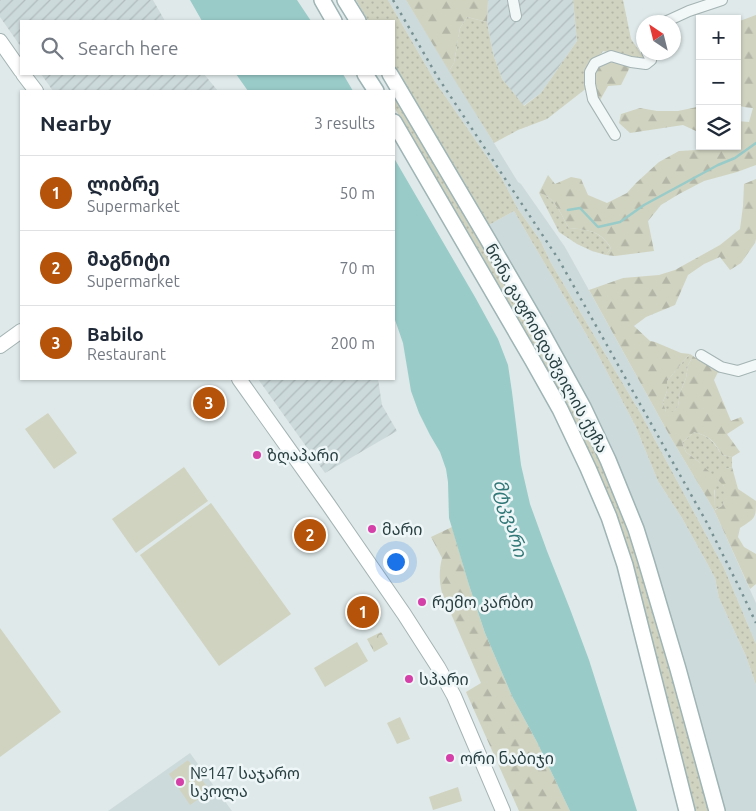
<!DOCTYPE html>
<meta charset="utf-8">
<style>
:root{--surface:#fff;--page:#f2f2f3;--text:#1f2937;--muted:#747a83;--line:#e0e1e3;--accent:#b45309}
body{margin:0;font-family:Ubuntu,"Noto Sans Georgian",sans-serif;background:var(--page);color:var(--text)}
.controls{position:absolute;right:15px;top:15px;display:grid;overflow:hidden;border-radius:0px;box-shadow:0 1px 4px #0004}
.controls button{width:45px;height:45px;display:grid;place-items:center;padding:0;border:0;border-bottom:1px solid var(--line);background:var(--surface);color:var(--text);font:25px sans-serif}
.compass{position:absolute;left:636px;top:15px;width:45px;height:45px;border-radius:50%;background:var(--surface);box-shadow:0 1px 4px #0004;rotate:325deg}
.you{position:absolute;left:395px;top:561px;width:18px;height:18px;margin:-12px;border:4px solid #fff;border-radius:50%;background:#1a73e8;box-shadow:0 0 0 8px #1a73e833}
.badge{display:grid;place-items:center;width:32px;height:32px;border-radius:50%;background:var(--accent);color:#fff;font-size:16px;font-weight:700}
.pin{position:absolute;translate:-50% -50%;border:2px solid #fff;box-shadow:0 1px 5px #0006}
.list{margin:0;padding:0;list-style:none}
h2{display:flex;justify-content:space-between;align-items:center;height:65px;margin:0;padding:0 20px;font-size:21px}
h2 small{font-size:16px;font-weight:400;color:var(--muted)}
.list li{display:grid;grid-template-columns:32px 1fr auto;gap:15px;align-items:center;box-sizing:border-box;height:75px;padding:0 20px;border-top:1px solid var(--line)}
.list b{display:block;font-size:19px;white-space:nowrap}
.list p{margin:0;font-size:16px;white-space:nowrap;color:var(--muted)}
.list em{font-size:16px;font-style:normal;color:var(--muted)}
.icon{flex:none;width:28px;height:28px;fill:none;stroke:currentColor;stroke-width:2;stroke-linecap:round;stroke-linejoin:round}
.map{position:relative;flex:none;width:756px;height:811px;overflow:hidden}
.search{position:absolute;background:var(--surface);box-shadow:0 1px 4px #0004;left:20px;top:20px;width:375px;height:55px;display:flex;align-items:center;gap:12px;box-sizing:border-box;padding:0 18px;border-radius:0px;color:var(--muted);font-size:19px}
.panel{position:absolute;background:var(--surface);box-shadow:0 1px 4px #0004;left:20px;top:90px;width:375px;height:290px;border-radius:0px}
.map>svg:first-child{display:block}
.built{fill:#cddadb}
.industrial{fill:url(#industrial-furrows)}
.grass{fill:url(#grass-dots)}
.forest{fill:url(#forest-firs);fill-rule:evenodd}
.park{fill:url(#park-crowns)}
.pitch{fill:#d0d3c0}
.water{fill:#99cbc9}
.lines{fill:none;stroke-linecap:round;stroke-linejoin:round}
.stream{stroke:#99cbc9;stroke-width:2.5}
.minor-casing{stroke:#a4b3b3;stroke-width:12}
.secondary-casing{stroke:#a4b3b3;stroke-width:16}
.primary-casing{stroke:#9eb4b5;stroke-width:18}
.minor{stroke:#f2f7f7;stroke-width:10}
.secondary{stroke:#fff;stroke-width:14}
.primary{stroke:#fff;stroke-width:15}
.rail{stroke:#789293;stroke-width:2.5;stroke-dasharray:2.5 5;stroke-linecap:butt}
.poi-dot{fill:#d43fa8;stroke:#eff6f7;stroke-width:2}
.labels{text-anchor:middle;stroke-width:5;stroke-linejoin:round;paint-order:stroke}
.street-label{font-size:16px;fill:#273f41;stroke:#eff6f7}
.poi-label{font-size:16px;fill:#273f41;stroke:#eff6f7;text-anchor:start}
.water-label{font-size:18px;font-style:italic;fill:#307777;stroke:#eff6f7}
</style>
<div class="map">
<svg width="756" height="811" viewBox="0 0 756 811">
<defs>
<pattern id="industrial-furrows" width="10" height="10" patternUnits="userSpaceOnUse" patternTransform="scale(1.25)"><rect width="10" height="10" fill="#cddadb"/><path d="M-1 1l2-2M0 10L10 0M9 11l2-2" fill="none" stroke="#b0bcbd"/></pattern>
<pattern id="grass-dots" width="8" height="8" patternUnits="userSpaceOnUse" patternTransform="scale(1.25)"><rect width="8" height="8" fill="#d0d3c0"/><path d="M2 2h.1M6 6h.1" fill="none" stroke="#b3b6a6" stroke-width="1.8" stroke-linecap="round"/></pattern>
<pattern id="forest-firs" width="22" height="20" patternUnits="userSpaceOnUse" patternTransform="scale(1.25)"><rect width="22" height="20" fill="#d0d3c0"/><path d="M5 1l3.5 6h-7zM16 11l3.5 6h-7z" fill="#b3b6a6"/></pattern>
<pattern id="park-crowns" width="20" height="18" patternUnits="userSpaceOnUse" patternTransform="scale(1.25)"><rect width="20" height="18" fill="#d0d3c0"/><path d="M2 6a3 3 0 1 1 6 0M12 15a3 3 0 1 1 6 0" fill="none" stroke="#b3b6a6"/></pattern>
</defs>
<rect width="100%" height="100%" fill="#dfe9e9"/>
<path class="built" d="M388,0H406L518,182L521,184L565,247L671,438L714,510L756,603V644L724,568L641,414L551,263L540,240L518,209L501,177L436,83Z
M514,211L596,351L635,425L658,481L682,518L707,563L715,578L719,598L746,656L756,685V811H724L601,429L539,311L487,226Z
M190,753L232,811H108Z"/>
<path class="industrial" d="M0,0H153L165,21H21V47L0,17Z
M488,0H573L577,41L541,93L523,106L502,79L493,54L487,22Z
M41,74H204L218,91H53Z
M258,379H378L382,405L397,431L325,473Z"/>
<path class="grass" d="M356,0H388L436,83L501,177L518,209L540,240L551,263L641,414L724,568L756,644V685L746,656L719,598L715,578L707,563L682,518L658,481L635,425L596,351L514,211L487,226L394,68V21H368Z
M573,0H623L631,39L644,58L639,59L603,51L588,71V87L547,119L518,130L494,143L449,71L454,63L460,28L467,17L487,22L493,54L502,79L524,106L541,93L577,41Z
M394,96C437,168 481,240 522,314C553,367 584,421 607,479C652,586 679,699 710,811H695L642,598L625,540L602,480L587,447L554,381L481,254L394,107Z
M539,193C555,196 561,215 569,228C589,230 599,230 611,248L606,255L592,251L577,244L559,232Z
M690,354L693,356L688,365L686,378L680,393L678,406L673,413L666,412L663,402L667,391V381C675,372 681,363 690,354Z
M694,432C711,437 712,440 722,455L732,457V467L726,469L723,485L728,492L722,506L714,510L715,491L699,462L686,452L682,443Z"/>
<path class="forest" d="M406,0H488L487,22L467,17L460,28L454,63L449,71Z
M756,15V165L737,172L704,181L679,194L661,205L648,221L654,251L615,256L606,255L611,248C600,230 588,230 569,228C561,215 555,196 539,193L548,175L555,184L571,177L581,179L588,195L607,203L627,193L636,183L659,162L679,151L696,150L701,146H737V121L749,122L753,108L744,107L737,105V22Z
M611,59L630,67L621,85L608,86L599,102L593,74L599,65Z
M700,104V134L698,132L683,125L630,133L619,123L621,114L640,108L657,111H678L697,107Z
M756,179V239L755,243L741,263L730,270L720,257L704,264L688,275L675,305L646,317L634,326L650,341L655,342L681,353L690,354C681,363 675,372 667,381V391L663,402L666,412H673L678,406L680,393L686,378L688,365L693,356L700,361L719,370L714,380L731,421L741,417L744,423L727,434L740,452L732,457L722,455C713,440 711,437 694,432L682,443L686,452L699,462L713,475L721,466L726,469L732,467L738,489L756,501C756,519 755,518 740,528L738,537L744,547L756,554V584L750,589L714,510L671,438L589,290L623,278L659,275L675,270L720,245L740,229L743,206L744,184ZM714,476L723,485L727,492L722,506L715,510Z
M452,527L469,585L485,633L512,696L537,742L570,811H519L466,692L481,683L442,593C439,580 439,570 442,558L431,537Z"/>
<path class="park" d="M381,632L388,644L374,652L367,639Z"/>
<path class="pitch" d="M48,413L77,453L54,469L25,429Z
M184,467L208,501L136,553L112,519Z
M211,503L291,614L219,666L140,555Z
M0,628L61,712L0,757Z
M357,642L368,661L325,687L314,668Z
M400,717L410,739L397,744L387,723Z
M188,760L210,791L190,805L169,774Z
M458,787L462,801L433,810L429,797Z"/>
<path class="water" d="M190,0H297L311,21H202Z
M236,74H343L353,91H248Z
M394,158L475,297L498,339L508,365L512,392L521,465L530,504L547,551L570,609L589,660L637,811H570L537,742L512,696L485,633L469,585L449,518L448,482L446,469L440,452L430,435L419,413L411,391L403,343L394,317Z"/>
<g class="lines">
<path class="stream" d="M568,210L580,208L598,227L620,222L644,205L718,165L735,158L756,143"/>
<g class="minor-casing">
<path id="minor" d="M513,0L516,16
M665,22L689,11L722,0
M644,41V44
M615,135L593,99L590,84V72L595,63L611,56L631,62L646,64L651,60L647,52
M701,355L721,367L738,371L756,365"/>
</g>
<g class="secondary-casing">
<path id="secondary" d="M0,41L21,71
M23,74L36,91
M0,346L21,331
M239,379L328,504L404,614L438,667L454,696L503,811"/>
</g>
<g class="primary-casing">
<path id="primary" d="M322,0L334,21
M345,0L358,21
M365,74L376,91
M390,74L487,238L540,329L583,407L608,460L636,529L646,561L678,669L717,811
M394,122L533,361L560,409L588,468L609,517L625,565L687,811"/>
</g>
<use href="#minor" class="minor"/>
<use href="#secondary" class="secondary"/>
<use href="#primary" class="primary"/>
<path class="rail" d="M393,0L437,76L559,260L707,523L741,591L756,623"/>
</g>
<g class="poi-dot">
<circle cx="257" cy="455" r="5"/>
<circle cx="372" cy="529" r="5"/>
<circle cx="422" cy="602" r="5"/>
<circle cx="409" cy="679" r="5"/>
<circle cx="450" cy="758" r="5"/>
<circle cx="180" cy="782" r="5"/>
</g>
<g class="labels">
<g class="street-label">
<text transform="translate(547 348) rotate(61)" y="6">ნონა გაფრინდაშვილის ქუჩა</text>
</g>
<g class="poi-label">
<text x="267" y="461">ზღაპარი</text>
<text x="382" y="535">მარი</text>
<text x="432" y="608">რემო კარბო</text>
<text x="419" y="685">სპარი</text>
<text x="460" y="764">ორი ნაბიჯი</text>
<text x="190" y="779">№147 საჯარო<tspan x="190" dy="18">სკოლა</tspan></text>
</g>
<g class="water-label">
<text transform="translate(510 518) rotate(74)" y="6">მტკვარი</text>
</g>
</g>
</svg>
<div class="controls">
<button>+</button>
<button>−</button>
<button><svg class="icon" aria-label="layers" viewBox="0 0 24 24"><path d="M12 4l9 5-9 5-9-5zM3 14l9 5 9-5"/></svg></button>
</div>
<svg class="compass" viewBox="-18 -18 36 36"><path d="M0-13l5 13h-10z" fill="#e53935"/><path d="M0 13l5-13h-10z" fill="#747a83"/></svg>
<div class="you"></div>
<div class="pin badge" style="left:363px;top:612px">1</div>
<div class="pin badge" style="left:310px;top:535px">2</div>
<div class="pin badge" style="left:209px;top:403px">3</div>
<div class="search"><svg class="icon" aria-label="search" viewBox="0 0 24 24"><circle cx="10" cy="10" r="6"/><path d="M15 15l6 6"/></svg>Search here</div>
<section class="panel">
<h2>Nearby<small>3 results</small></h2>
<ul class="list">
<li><span class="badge">1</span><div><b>ლიბრე</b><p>Supermarket</p></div><em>50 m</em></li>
<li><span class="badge">2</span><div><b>მაგნიტი</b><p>Supermarket</p></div><em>70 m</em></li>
<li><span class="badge">3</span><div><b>Babilo</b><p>Restaurant</p></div><em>200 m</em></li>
</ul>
</section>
</div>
